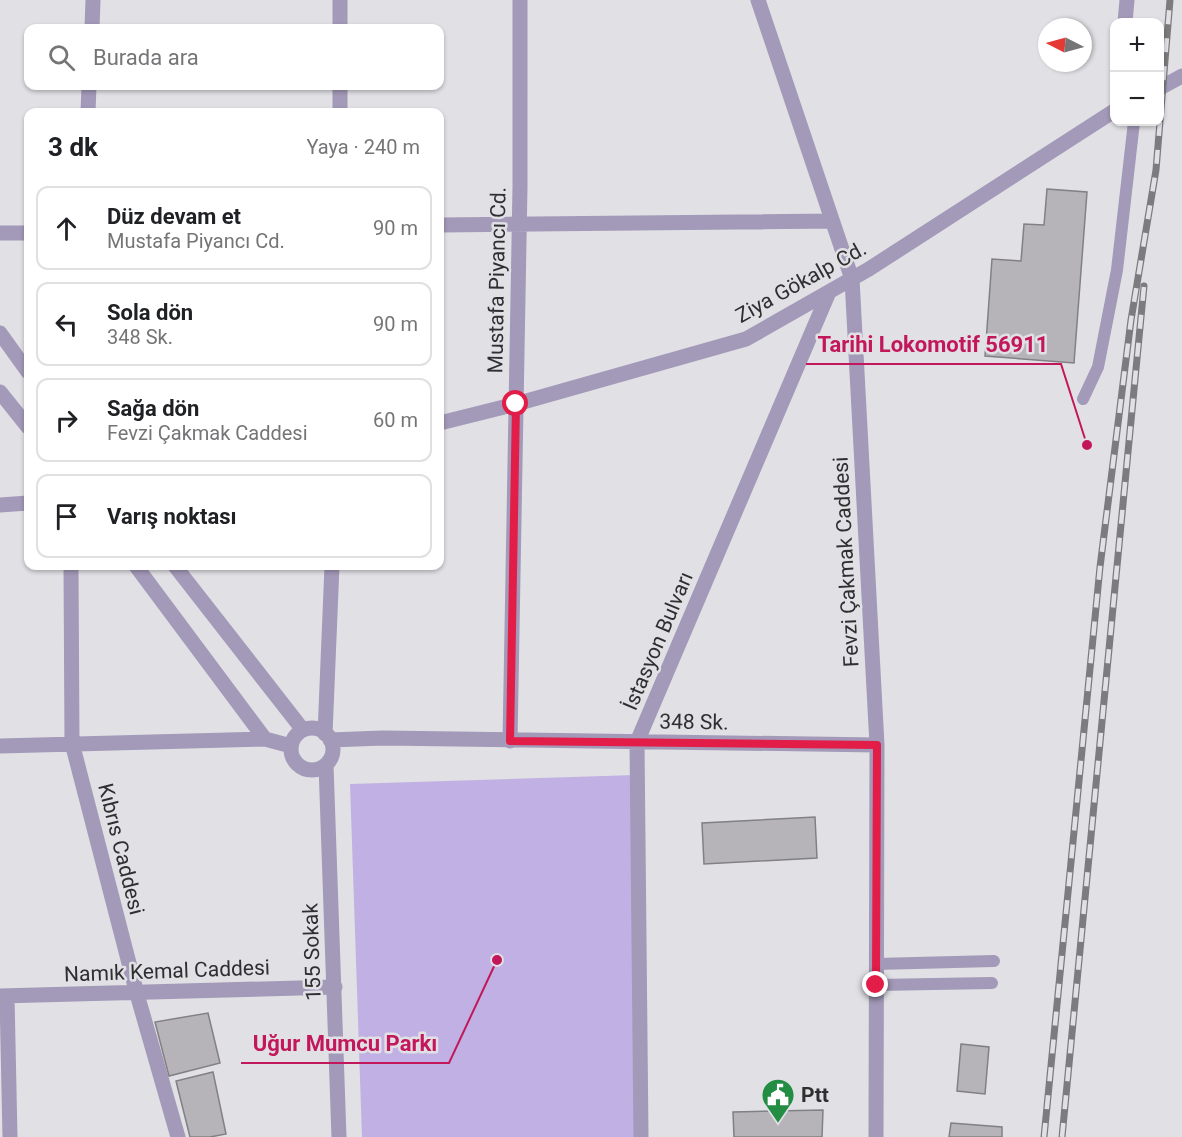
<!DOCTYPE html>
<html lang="tr">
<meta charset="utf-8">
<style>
:root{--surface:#fff;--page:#f6f6f6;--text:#202124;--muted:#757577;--line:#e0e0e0}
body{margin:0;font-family:Roboto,sans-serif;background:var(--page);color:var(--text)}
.controls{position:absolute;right:18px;top:18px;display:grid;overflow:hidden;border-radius:12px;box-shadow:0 2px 4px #0004}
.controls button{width:54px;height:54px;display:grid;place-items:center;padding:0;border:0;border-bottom:2px solid var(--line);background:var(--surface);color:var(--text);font:30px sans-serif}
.compass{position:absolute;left:1038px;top:18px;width:54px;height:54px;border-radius:50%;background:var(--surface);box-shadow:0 2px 4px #0004;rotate:276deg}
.stop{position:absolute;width:18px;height:18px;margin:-14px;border:4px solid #e11d48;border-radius:50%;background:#fff}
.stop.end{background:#e11d48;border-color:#fff;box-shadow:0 2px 6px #0008}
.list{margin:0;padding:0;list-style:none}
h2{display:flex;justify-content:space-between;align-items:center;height:78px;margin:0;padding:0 24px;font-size:26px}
h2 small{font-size:20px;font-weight:400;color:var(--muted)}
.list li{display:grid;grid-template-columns:39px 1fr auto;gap:18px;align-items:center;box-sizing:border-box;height:84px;margin:0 12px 12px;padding:0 12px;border:2px solid var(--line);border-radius:12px}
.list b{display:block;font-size:22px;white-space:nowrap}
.list p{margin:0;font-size:20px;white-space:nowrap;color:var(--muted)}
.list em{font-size:20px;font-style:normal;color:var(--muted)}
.icon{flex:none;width:33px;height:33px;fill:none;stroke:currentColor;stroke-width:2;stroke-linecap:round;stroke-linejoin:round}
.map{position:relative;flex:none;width:1182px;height:1137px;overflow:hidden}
.search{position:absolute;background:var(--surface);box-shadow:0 2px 4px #0004;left:24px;top:24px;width:420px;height:66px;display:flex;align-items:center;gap:15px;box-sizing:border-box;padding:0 21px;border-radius:12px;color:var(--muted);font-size:22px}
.panel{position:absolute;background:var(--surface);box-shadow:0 2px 4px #0004;left:24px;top:108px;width:420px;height:462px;border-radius:12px}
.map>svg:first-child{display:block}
.green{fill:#c0b0e3}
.building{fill:#b6b4b9;stroke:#818084;stroke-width:1.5}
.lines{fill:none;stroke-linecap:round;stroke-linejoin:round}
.lane{stroke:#a399b8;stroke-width:12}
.street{stroke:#a399b8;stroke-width:15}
.rail-casing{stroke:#7c7c7f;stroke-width:7}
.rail{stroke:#e1e0e5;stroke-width:4.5;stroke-dasharray:14;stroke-linecap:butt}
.route{stroke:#e11d48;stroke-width:8}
.labels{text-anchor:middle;stroke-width:5;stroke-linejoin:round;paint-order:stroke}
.street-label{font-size:21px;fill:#2f2f30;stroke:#e1e0e5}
.poi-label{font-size:21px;font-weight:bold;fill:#2f2f30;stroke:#e1e0e5;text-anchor:start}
.leader{fill:none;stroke:#c2185b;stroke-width:2}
.callout-dot{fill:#c2185b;stroke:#e1e0e5;stroke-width:2}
.callout-label{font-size:22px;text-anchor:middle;font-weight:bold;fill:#c2185b;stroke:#e1e0e5;stroke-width:5;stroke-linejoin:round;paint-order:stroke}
</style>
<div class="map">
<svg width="1182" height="1137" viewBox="0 0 1182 1137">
<rect width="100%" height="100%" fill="#e1e0e5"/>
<path class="green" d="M636,775L638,1137H362L350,784Z"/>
<path class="building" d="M1047,189L1087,192L1074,363L985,356L992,259L1021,261L1024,224L1044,225Z
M815,817L817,858L704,864L702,823Z
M208,1013L220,1063L169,1076L155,1022Z
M961,1044L989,1047L985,1094L957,1091Z
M213,1072L226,1134L210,1137H190L176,1081Z
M823,1110L822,1137H734L733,1112Z
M951,1123L1002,1127V1137H949Z"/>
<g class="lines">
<path class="lane" d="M1083,399L1098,367L1117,270L1134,122
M876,964L994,961
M876,985L992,983"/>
<path class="street" d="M758,0L852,279L877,745L876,1137
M1125,22L1127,0
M92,28L93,0
M340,28V0
M1160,88L1182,76
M88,112L89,86
M340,112V86
M440,225L832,221
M0,233H28
M0,333L28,372
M0,392L28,427
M440,423L516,404L746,339L869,269L1114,111
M0,505L28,503
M71,566L72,743L137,994L178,1137
M136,566L265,739
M175,566L303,730
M291 749a21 21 0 1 1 42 0a21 21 0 1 1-42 0Z
M325,734L332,566
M330,740L383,738L877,745
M510,741L520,186V0
M0,746L265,739L291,746
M326,765L339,1137
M0,996L335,987
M7,996L10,1137
M641,1137L637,742L829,292"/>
<g class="rail-casing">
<path id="rail" d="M1044,1137L1100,567L1131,320L1156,170L1170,0
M1062,1137L1144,286"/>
</g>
<use href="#rail" class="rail"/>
</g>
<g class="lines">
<path class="route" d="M516,404L510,741L877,745L876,985"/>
</g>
<defs>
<g id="civic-pin" transform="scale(1.725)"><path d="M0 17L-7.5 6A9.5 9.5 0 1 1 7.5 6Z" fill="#238d44" stroke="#e1e0e5"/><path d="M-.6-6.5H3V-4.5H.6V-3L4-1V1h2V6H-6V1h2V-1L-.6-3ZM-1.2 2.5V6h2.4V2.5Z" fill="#fff"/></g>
</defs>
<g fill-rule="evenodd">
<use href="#civic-pin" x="778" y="1095"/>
</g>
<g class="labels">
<g class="street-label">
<text transform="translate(497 280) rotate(-89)" y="7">Mustafa Piyancı Cd.</text>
<text transform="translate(801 282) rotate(-29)" y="7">Ziya Gökalp Cd.</text>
<text transform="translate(846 562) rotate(-93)" y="7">Fevzi Çakmak Caddesi</text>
<text transform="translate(658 641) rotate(-67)" y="7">İstasyon Bulvarı</text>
<text transform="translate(694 722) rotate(1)" y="7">348 Sk.</text>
<text transform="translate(121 849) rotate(76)" y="7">Kıbrıs Caddesi</text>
<text transform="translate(312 952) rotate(-92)" y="7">155 Sokak</text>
<text transform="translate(167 971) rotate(-2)" y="7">Namık Kemal Caddesi</text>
</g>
<g class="poi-label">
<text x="801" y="1102">Ptt</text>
</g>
</g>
<path class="leader" d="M1087 445L1061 364H806M497 960L449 1063H241"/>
<g class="callout-dot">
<circle cx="1087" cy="445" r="6"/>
<circle cx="497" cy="960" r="6"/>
</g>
<g class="callout-label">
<text x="933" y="352">Tarihi Lokomotif 56911</text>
<text x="345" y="1051">Uğur Mumcu Parkı</text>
</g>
</svg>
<div class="controls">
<button>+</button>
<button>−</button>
</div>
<svg class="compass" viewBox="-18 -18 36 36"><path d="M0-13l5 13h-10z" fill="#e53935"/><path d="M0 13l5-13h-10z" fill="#757577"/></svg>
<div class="stop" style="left:516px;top:404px"></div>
<div class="stop end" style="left:876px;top:985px"></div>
<div class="search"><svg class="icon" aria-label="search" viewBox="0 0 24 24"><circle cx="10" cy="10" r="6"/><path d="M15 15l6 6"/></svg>Burada ara</div>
<section class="panel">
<h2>3 dk<small>Yaya · 240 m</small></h2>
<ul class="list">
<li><svg class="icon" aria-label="ahead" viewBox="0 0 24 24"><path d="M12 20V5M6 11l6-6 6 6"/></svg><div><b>Düz devam et</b><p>Mustafa Piyancı Cd.</p></div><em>90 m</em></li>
<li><svg class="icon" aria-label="left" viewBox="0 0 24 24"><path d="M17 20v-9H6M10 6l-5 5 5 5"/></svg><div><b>Sola dön</b><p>348 Sk.</p></div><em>90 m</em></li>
<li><svg class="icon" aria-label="right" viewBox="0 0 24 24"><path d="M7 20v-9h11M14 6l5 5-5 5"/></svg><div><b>Sağa dön</b><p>Fevzi Çakmak Caddesi</p></div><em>60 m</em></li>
<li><svg class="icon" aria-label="arrive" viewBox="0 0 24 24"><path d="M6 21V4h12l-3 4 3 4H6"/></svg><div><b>Varış noktası</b></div></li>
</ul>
</section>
</div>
